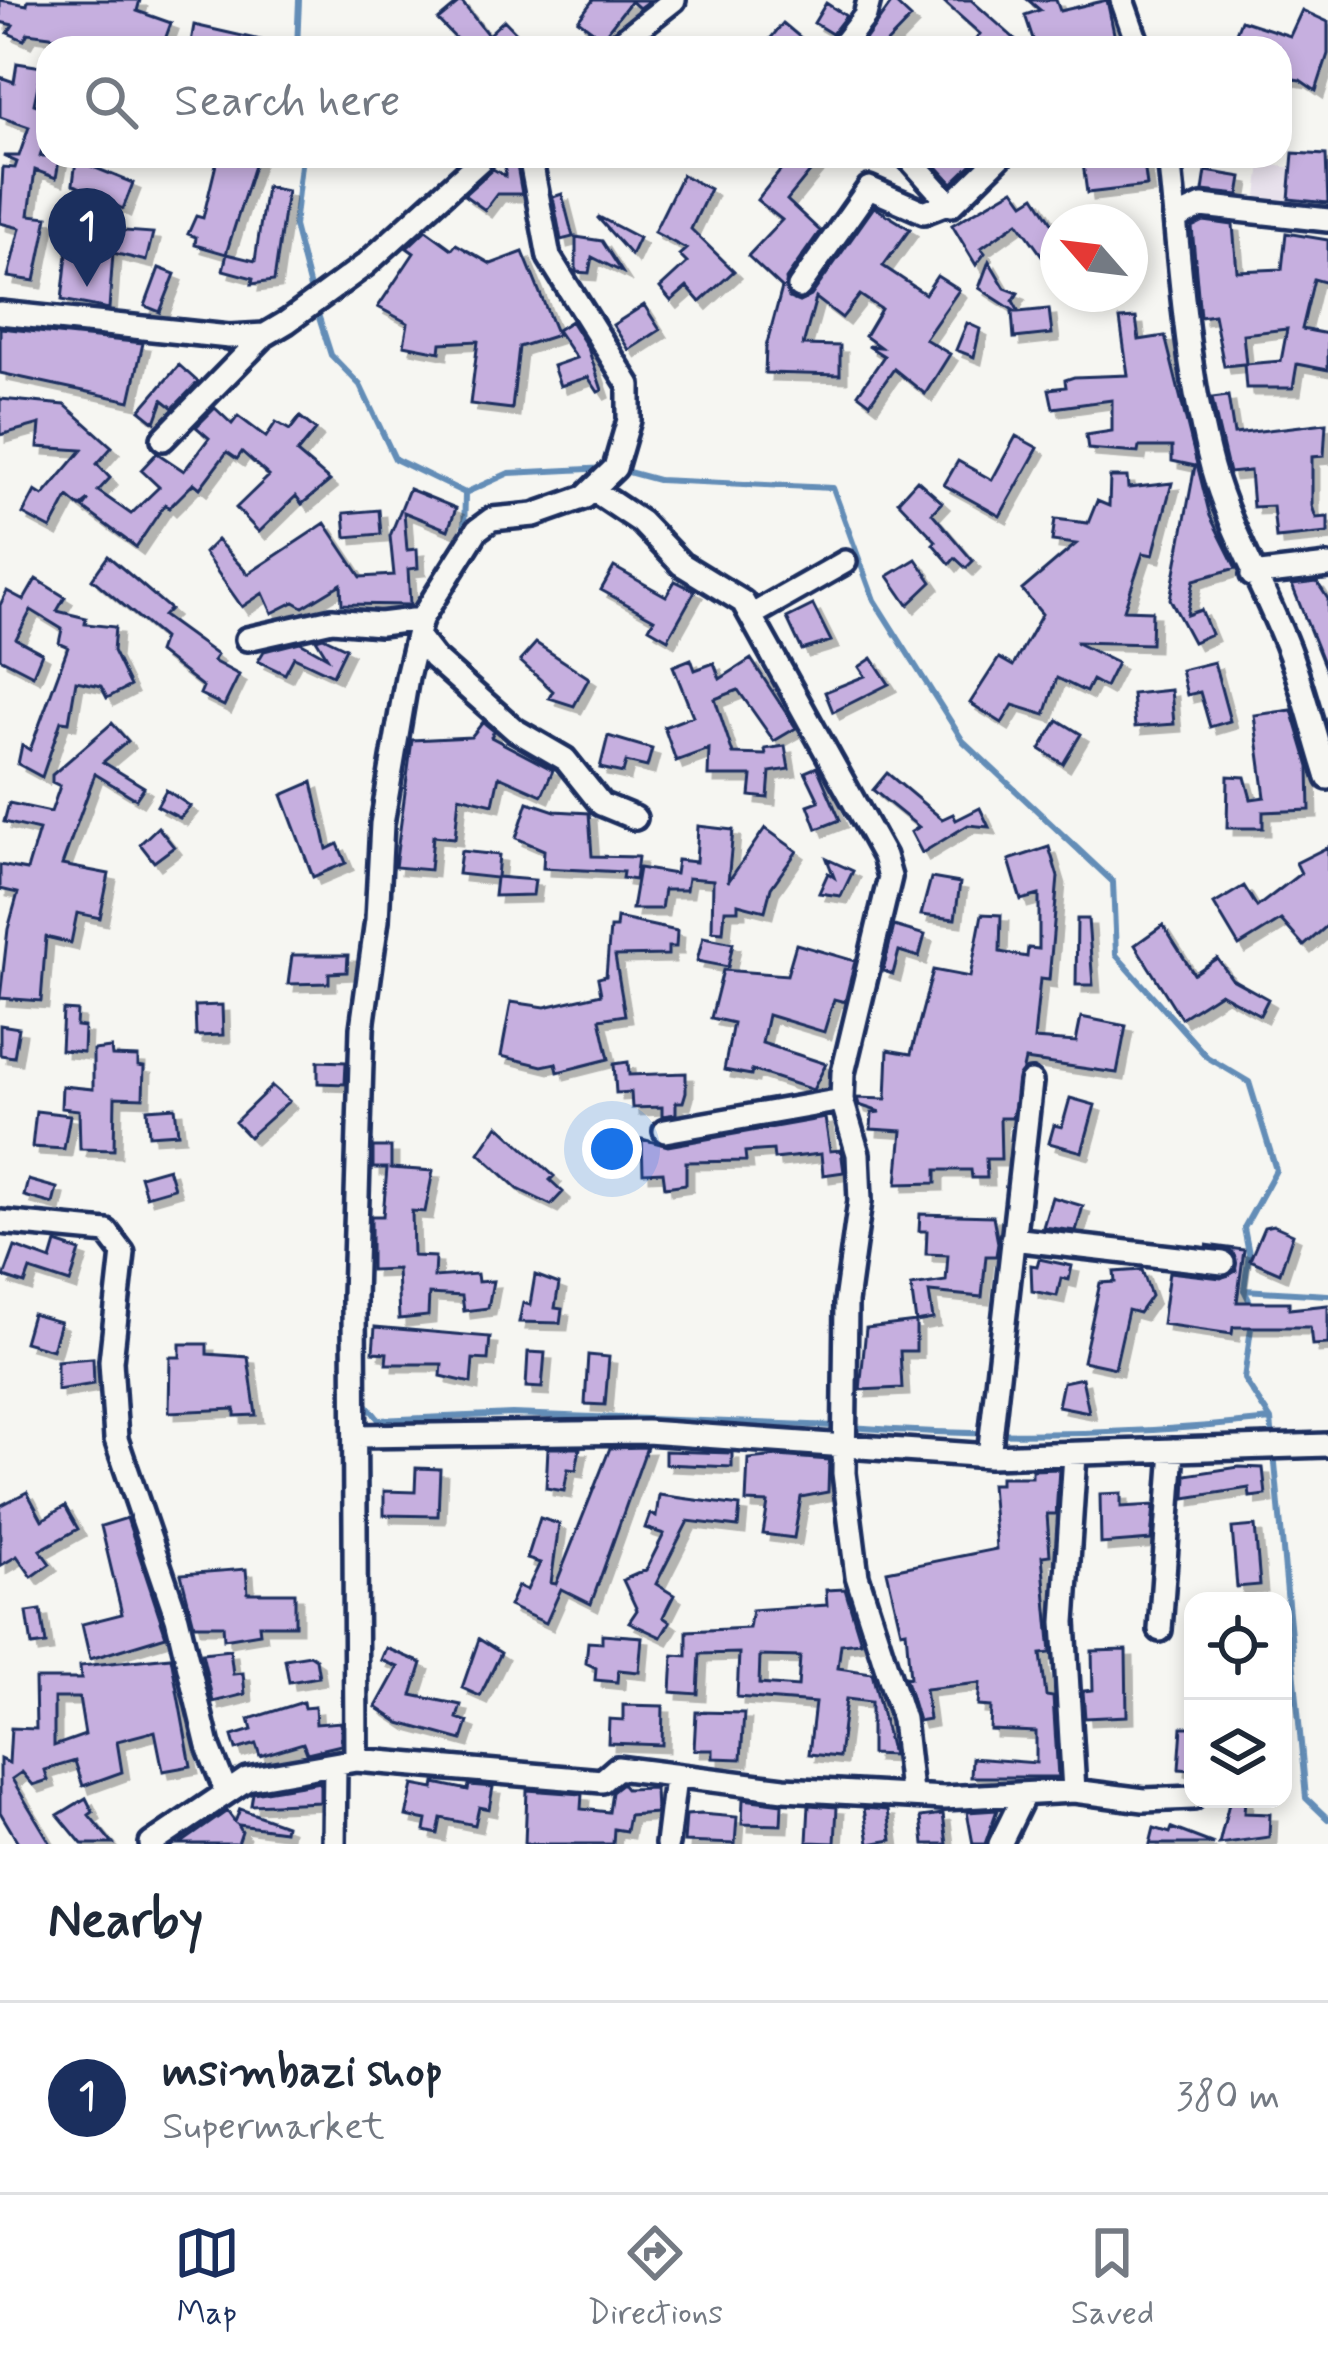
<!DOCTYPE html>
<style>
:root{--surface:#fff;--page:#f6f6f7;--text:#1f2937;--muted:#747a83;--line:#e0e1e3;--accent:#1b2f5e}
body{margin:0;font-family:Mynerve,sans-serif;background:var(--page);color:var(--text)}
.controls{position:absolute;right:36px;bottom:36px;display:grid;overflow:hidden;border-radius:24px;box-shadow:0 6px 18px #0003}
.controls button{width:108px;height:108px;display:grid;place-items:center;padding:0;border:0;border-bottom:3px solid var(--line);background:var(--surface);color:var(--text);font:60px sans-serif}
.compass{position:absolute;left:1040px;top:204px;width:108px;height:108px;border-radius:50%;background:var(--surface);box-shadow:0 6px 18px #0003;rotate:298deg}
.you{position:absolute;left:612px;top:1149px;width:42px;height:42px;margin:-30px;border:9px solid #fff;border-radius:50%;background:#1a73e8;box-shadow:0 0 0 18px #1a73e833}
.badge{display:grid;place-items:center;width:78px;height:78px;border-radius:50%;background:var(--accent);color:#fff;font-size:39px;font-weight:700}
.pin{position:absolute;translate:-50% -99px;filter:drop-shadow(0 3px 6px #0008)}
.pin::after{content:'';position:absolute;top:63px;width:42px;height:36px;background:inherit;clip-path:polygon(0 0,100% 0,50% 100%)}
.list{margin:0;padding:0;list-style:none}
h2{display:flex;justify-content:space-between;align-items:center;height:156px;margin:0;padding:0 48px;font-size:51px}
h2 small{font-size:39px;font-weight:400;color:var(--muted)}
.list li{display:grid;grid-template-columns:78px 1fr auto;gap:36px;align-items:center;box-sizing:border-box;height:192px;padding:0 48px;border-top:3px solid var(--line)}
.list b{display:block;font-size:45px;white-space:nowrap}
.list p{margin:0;font-size:39px;white-space:nowrap;color:var(--muted)}
.list em{font-size:39px;font-style:normal;color:var(--muted)}
.icon{flex:none;width:66px;height:66px;fill:none;stroke:currentColor;stroke-width:2;stroke-linecap:round;stroke-linejoin:round}
.map{position:relative;flex:none;width:1328px;height:1844px;overflow:hidden}
.search{position:absolute;background:var(--surface);box-shadow:0 6px 18px #0003;left:36px;right:36px;top:36px;height:132px;display:flex;align-items:center;gap:30px;box-sizing:border-box;padding:0 42px;border-radius:36px;color:var(--muted);font-size:45px}
.sheet{height:348px;background:var(--surface)}
nav{display:flex;justify-content:space-around;align-items:center;box-sizing:border-box;height:168px;border-top:3px solid var(--line);background:var(--surface);font-size:33px;color:var(--muted)}
nav a{display:grid;justify-items:center;gap:6px}
nav .on{color:var(--accent)}
.map>svg:first-child{display:block}
.built{fill:#e8e1ec}
.lines{fill:none;stroke-linecap:round;stroke-linejoin:round}
.stream{stroke:#648db7;stroke-width:6}
.building{fill:#c6afdf;stroke:#1b2f5e;stroke-width:3;fill-rule:evenodd;filter:url(#shadow)}
.minor-casing{stroke:#1b2f5e;stroke-width:30}
.minor{stroke:#f6f6f2;stroke-width:21}
</style>
<div class="map">
<svg width="1328" height="1844" viewBox="0 0 1328 1844">
<defs>
<filter id="shadow"><feDropShadow dx="7" dy="7" stdDeviation="0" flood-color="#0004"/></filter>
</defs>
<rect width="100%" height="100%" fill="#f6f6f2"/>
<filter id="ink" filterUnits="userSpaceOnUse"><feTurbulence type="fractalNoise" baseFrequency=".00833" numOctaves="2"/><feDisplacementMap in="SourceGraphic" scale="24" xChannelSelector="R" yChannelSelector="G"/><feConvolveMatrix kernelMatrix="1 2 1 2 8 2 1 2 1" color-interpolation-filters="sRGB"/></filter>
<g filter="url(#ink)">
<path class="built" d="M1261,164L1304,169L1299,209L1256,204Z"/>
<g class="lines">
<path class="stream" d="M297,48L299,0
M302,156L294,226L312,296
M316,308L331,355L360,385L395,459L465,493L509,473L608,468
M621,470L658,480L833,488L874,600L963,741L1113,882L1116,955L1207,1057L1249,1082L1276,1170L1244,1228L1249,1254L1244,1290L1253,1308
M464,535L465,494
M369,1123L376,999
M1244,1290L1328,1295
M1252,1321L1244,1379L1271,1420L1306,1798L1328,1819
M363,1400L379,1420L512,1414L837,1426
M850,1427C992,1438 1129,1436 1271,1420"/>
</g>
<path class="building" d="M0,0L27,5L28,0H140L137,11L171,23L162,48H77L79,44L50,36L28,33L24,40L8,33L13,25L0,22Z
M593,0H650L639,8L631,1L602,38L578,20Z
M942,0H971L1025,48H969L980,34Z
M1028,0H1056L1060,11L1107,0L1117,48H1036L1025,15L1040,10Z
M461,1L488,35L504,20L531,48H465L438,20Z
M893,1L911,18L882,48H859Z
M826,3L846,16L832,34L814,23Z
M1302,10L1328,22V54L1316,91L1300,80L1280,77V48H1230L1241,20L1290,36Z
M783,23L813,48H780L770,39Z
M194,25L269,42L268,48H190Z
M17,63L42,67L34,104L48,109V132L40,156H60L56,178L35,170L29,215L48,217L35,281L8,277L20,228L0,223L3,167L15,168L17,162L3,156H19L29,127L0,117V77L14,82Z
M1293,153L1326,155L1328,203L1289,199Z
M218,156H257L226,254L195,245L196,237L188,234L196,216L203,218Z
M792,156H823L787,200L820,231L786,279L789,298L799,302L811,296L874,207L910,229L883,266L925,294L937,276L959,290L925,339L950,354L925,394L894,369L870,403L858,394L884,356L868,346L880,347L865,336L881,309L860,295L842,318L816,298L803,345L840,346V375L765,373L766,347L782,288L748,256L782,220L757,200Z
M927,156H980L952,183Z
M1082,156H1143L1147,186L1087,193Z
M76,160L133,183L123,209L73,184Z
M505,160H516L522,194H497L485,210L464,195L493,169L505,176Z
M1206,171L1242,177L1239,195L1203,191Z
M682,175L710,189L691,229L734,271L700,302L687,287L671,301L660,288L687,263L679,255L686,249L654,232Z
M266,187L287,191L274,281L252,284L253,278L223,270L227,254L255,261Z
M1014,189L1024,203L1035,196L1058,232V278L1018,222L981,248L985,253L976,265L952,225Z
M562,194L573,237L561,240L553,197Z
M599,217L639,238L631,255L598,218Z
M1204,221L1233,225L1237,271L1282,269L1286,233L1328,240V283L1314,279L1302,329L1328,334V370L1297,364L1293,388H1246L1244,364L1224,366L1214,315L1200,317L1192,227ZM1287,329L1281,361L1246,364L1243,334Z
M70,227L153,233L146,261L113,253L109,309L62,300Z
M426,230L452,249L456,244L491,264L523,252L557,335L519,347L512,409L470,404L478,341L441,343L440,352L404,345L408,323L378,307L414,253L407,248Z
M576,237L602,241L622,272L592,257L589,273L576,272Z
M989,261L1005,288L1018,293L1013,301L1019,312L1049,309L1052,334L1014,338L1012,312H1016L979,288Z
M159,268L175,274L160,312L145,306Z
M644,305L660,330L629,350L613,325Z
M1136,318L1139,340L1165,336L1210,516L1236,568L1194,580L1187,615L1201,610L1211,634L1193,642L1170,599L1195,466L1172,461V447H1139L1138,453L1088,449L1086,435L1112,431V400L1053,408L1049,389L1066,387L1065,380L1074,377L1128,375L1120,319Z
M571,321L588,348L602,390L598,392L588,377L560,386L553,366L576,358L557,330Z
M967,323L980,329L974,357L956,350Z
M0,328L143,343L130,401L0,373Z
M179,365L198,382L173,408L163,400L155,422L140,410Z
M1228,396L1234,434L1326,423L1324,456L1312,457V506L1316,518L1328,517V533L1276,538L1273,506L1253,507L1250,471L1229,473L1218,426L1212,398Z
M0,399L65,405L112,447L97,464L110,478L98,491L131,514L159,487L141,470L157,453L184,471L209,438L196,427L215,408L232,424L238,416L266,437L276,422L290,430L300,417L316,430L297,453L330,481L302,504L296,496L259,532L236,508L269,476L242,452L237,459L227,452L200,488L194,483L169,508L165,504L136,547L83,508L89,500L80,507L68,497L51,529L23,514L35,491L43,496L82,450L38,447L40,424L0,435Z
M1016,436L1038,448L1000,516L944,485L958,461L992,480Z
M1110,477H1127L1128,488L1172,483L1153,555L1143,553L1124,610L1152,611L1151,644L1075,642L1117,663L1105,687L1092,680L1086,692L1057,678L1045,715L1013,705L1002,723L970,703L999,658L1013,666L1042,614L1022,590L1076,544L1052,541L1055,519L1088,523L1097,501L1109,506Z
M917,480L942,502L932,513L973,561L966,568L955,558L950,564L933,544L936,541L898,501Z
M409,489L456,508L448,530L404,512L407,550L417,549L418,568L408,569L410,605L342,604L341,584L303,607L294,602L272,613L263,593L242,607L204,553L217,540L248,574L325,523L361,577L394,575L390,536Z
M379,510L381,534L346,537L344,513Z
M108,556L170,609L163,616L217,655L213,661L239,675L224,706L200,694L203,687L158,652L163,638L92,579Z
M916,559L932,582L908,605L888,576Z
M614,567L666,596L675,581L695,591L668,639L649,628L654,619L601,590Z
M36,579L65,597L57,611L86,618L85,624L115,627L113,651L130,686L107,698L101,686L76,681L69,722L61,721L42,777L18,764L22,745L30,750L68,647L59,643L62,629L31,610L16,639L42,653L33,675L0,658V605L7,591L24,600Z
M1317,582L1328,599L1327,673L1292,585Z
M813,605L831,641L802,650L787,618Z
M323,637L346,648L333,675L294,657L285,674L258,661L264,651L300,642L327,657L316,639Z
M536,643L589,678L574,706L549,698L553,691L520,661Z
M872,658L889,684L833,712L825,692L865,676L859,667Z
M691,659L695,670L714,663L720,679L751,659L796,728L774,741L738,690L715,699L733,754L766,755L765,749L785,746L789,769L770,772L768,798L750,796L752,776H708L709,749L676,761L664,727L693,716L673,666Z
M1214,662L1230,721L1210,727L1200,692L1187,695L1181,670Z
M1171,690L1174,724L1135,727L1132,694Z
M1292,710L1309,767L1310,810L1263,812V828H1227L1228,776L1245,777L1251,799L1265,797L1254,715Z
M1058,720L1081,734L1063,764L1040,749Z
M483,722L494,731L491,737L553,770L542,795L499,776L493,804L459,796L455,838L433,836L430,870L395,867L412,740L471,737Z
M112,723L128,741L103,762L144,787L136,799L95,774L62,865L109,874L100,918L77,913L71,943L46,937L41,1001L0,998L8,929L18,893L0,889V865L27,870L39,830L4,822L9,803L51,812L60,786L52,782V775Z
M608,736L652,749L647,767L626,762L623,773L600,768Z
M817,767L840,820L817,829L808,805L819,801L805,772Z
M887,773L942,819L953,814L956,820L980,808L989,827L968,825L922,853L911,832L919,827L873,790Z
M312,782L327,849L338,844L346,863L313,877L282,795Z
M166,790L190,806L180,818L157,806Z
M528,802L555,811L589,813L592,856L638,857L635,880L622,878L623,872L543,868L544,850L516,838Z
M698,826L733,830L728,882L765,828L797,851L771,888L765,911L738,904V910H725L723,932L712,931L713,880L688,878L686,890H664L661,909H632L639,868L675,874L677,860L696,862Z
M158,827L174,847L154,862L140,844Z
M1049,847L1058,877L1049,980L1040,979L1034,1039L1076,1042L1081,1017L1126,1026L1117,1073L1025,1060L1012,1118H1000L1001,1159H986L987,1178H972L971,1170H936V1183L897,1184L902,1131L871,1129L872,1113L880,1112L859,1105L857,1098L886,1099L888,1050L911,1054L933,970L970,977L982,914L1001,915L1000,952L1027,957L1028,948L1039,949V895L1021,900L1009,860Z
M1328,847V925L1304,946L1281,920L1239,946L1214,904L1244,886L1257,907L1301,873L1296,863Z
M461,851L499,855L497,877L535,880L533,895L494,896L496,878L458,874Z
M827,859L853,871L841,896L819,893L828,873L834,877Z
M931,878L960,883L955,919L921,915Z
M617,918L677,931L676,947H668V955L615,956L625,1015L600,1019L609,1059L558,1072L556,1063L542,1066L501,1056L511,1002L545,1007L601,994L598,978L606,976L610,928H616Z
M1077,919H1088L1093,985H1076Z
M1163,925L1194,974L1217,958L1232,979L1268,999L1260,1015L1220,993L1181,1018L1135,945Z
M894,926L925,935L919,957L899,951L893,974L883,971Z
M703,937L733,943L728,967L697,961Z
M796,944L855,961L845,1002L834,999L824,1032L768,1015L762,1043L826,1064L813,1090L752,1070L751,1075L724,1070L733,1023L711,1018L723,970L787,975Z
M292,955H348L347,972L329,973V983L288,984Z
M222,1005L223,1035L196,1036L195,1006Z
M63,1010L77,1011L76,1026L84,1027L83,1052L61,1050Z
M0,1025L19,1028L14,1057L0,1055Z
M111,1048L112,1056L138,1057V1066L144,1067L143,1098L115,1097L114,1150L80,1149L79,1110L61,1108L62,1086L93,1089V1050Z
M318,1061L346,1062L345,1084L318,1083Z
M628,1062L629,1075L686,1073V1092L683,1102H676V1114L662,1116V1107L632,1108L631,1092L616,1093L614,1064Z
M272,1086L289,1101L249,1137L235,1122Z
M1070,1098L1095,1105L1082,1152L1049,1143L1054,1125L1062,1127Z
M175,1107L178,1133L149,1135L147,1109Z
M36,1111L70,1115L64,1149L32,1147Z
M825,1118L830,1151L841,1150L844,1172L823,1175L821,1154L774,1159L773,1150L745,1152L746,1161L686,1162V1184L665,1187L663,1172L643,1173L642,1139L668,1146Z
M498,1125L554,1176L550,1180L563,1192L551,1205L518,1189L479,1153Z
M373,1147H391V1168L433,1171L425,1212L412,1211L413,1256L435,1257L434,1277L477,1274L478,1282L493,1281L488,1308L464,1311L462,1296L429,1294L428,1316L399,1319L397,1269L371,1270V1216H383L387,1168H373Z
M168,1168L174,1188L146,1196L140,1176Z
M28,1180L57,1188L53,1204L24,1196Z
M1052,1197L1083,1206L1076,1231L1043,1227Z
M920,1214L993,1216L998,1243L996,1256H986L982,1297L929,1292L933,1319L916,1322L911,1286L946,1281L948,1255L926,1254L927,1231H919Z
M1273,1225L1293,1234L1280,1273L1250,1260L1264,1227Z
M56,1243L80,1251L70,1283L30,1270L25,1284L4,1277L15,1247L51,1260Z
M1206,1245L1244,1250L1237,1302H1289V1309L1328,1305V1344L1312,1345L1310,1327H1233L1232,1334L1162,1324L1169,1272L1221,1278L1236,1271L1233,1252Z
M1039,1259L1072,1266L1069,1280L1061,1278L1057,1296L1032,1291L1031,1265L1037,1266Z
M1142,1270L1151,1296L1139,1313L1128,1310L1115,1368L1083,1361L1100,1283L1115,1282L1114,1272Z
M535,1275L559,1284L555,1308L562,1309L560,1323L519,1322L523,1303L530,1305Z
M32,1314L60,1322L52,1350L24,1342Z
M916,1322V1351H900L902,1388L860,1390L866,1328Z
M375,1327L490,1337L488,1360L473,1359L471,1383L441,1376L442,1364H386L387,1353L373,1352Z
M180,1344H207V1354L248,1357L256,1415L235,1416V1409L169,1412L170,1357H180Z
M528,1352L545,1353L542,1388L526,1387Z
M588,1355L609,1357L605,1405L585,1404Z
M93,1358L94,1384L57,1390V1361Z
M1082,1378L1089,1412L1058,1406L1063,1382Z
M647,1447L591,1604L561,1589L546,1623L509,1606L518,1586L527,1590L540,1563L527,1559L540,1518L559,1524L551,1583L556,1584L610,1448Z
M548,1448H580L576,1470L568,1469L564,1491L546,1488Z
M665,1451L732,1453V1467L665,1464Z
M778,1456L829,1460L828,1492L801,1497L794,1538L763,1534L768,1503L746,1502L748,1459Z
M1239,1467L1263,1468L1266,1495L1250,1497L1249,1488L1185,1498L1186,1475Z
M416,1468L440,1469L438,1516L384,1515V1491L415,1492Z
M1059,1469L1056,1514H1047L1050,1555L1042,1556L1051,1653L1041,1654L1046,1696L1053,1697L1058,1777H971L972,1758L1036,1763V1732L990,1730L991,1707L978,1706L980,1683L925,1689L929,1719L918,1721L905,1677L910,1678L906,1630L901,1631L887,1571L996,1549L991,1484H1000V1477H1032V1470Z
M27,1492L42,1520L65,1506L78,1529L40,1550L50,1564L32,1577L17,1556L0,1566V1506Z
M1121,1493V1507L1154,1505L1151,1540L1101,1544L1100,1494Z
M659,1495L740,1506L738,1527L688,1521L656,1584L674,1595L663,1617L670,1622L661,1637L629,1622L637,1610L623,1580L646,1570L664,1534L645,1528L650,1514L656,1517Z
M127,1518L166,1636L90,1659L82,1624L122,1614L101,1526Z
M1255,1526L1260,1585L1237,1587L1232,1528Z
M246,1569L248,1593H295V1625H259L260,1633L224,1639L223,1625H194L181,1574Z
M845,1589L861,1642L841,1644L838,1668L872,1673L892,1755L871,1754V1702L846,1699L839,1757L809,1754L815,1703L737,1697L739,1653L700,1654L698,1694L671,1692L673,1655L687,1656V1631L749,1628L752,1610L827,1605L826,1590ZM760,1656L800,1657L798,1687L759,1684Z
M41,1610L46,1644L32,1646L27,1612Z
M602,1634L642,1637L639,1672L618,1670L617,1682L595,1680L596,1668L586,1663L588,1642L602,1643Z
M479,1639L501,1653L480,1696L462,1688Z
M386,1648L422,1663L412,1695L461,1705L457,1718L468,1722L462,1740L400,1723L376,1707L398,1667L381,1660Z
M230,1650L233,1674L243,1673L245,1694L213,1702L202,1653Z
M1126,1650L1127,1716L1085,1718L1083,1691L1093,1690L1092,1651Z
M310,1655L316,1659L319,1677L289,1682L285,1659Z
M171,1657L191,1766L163,1771L155,1731L117,1741L122,1772L83,1786L75,1761L45,1770L48,1780L33,1785L22,1772L12,1779L51,1844H19L0,1812V1759L9,1763L11,1728L36,1729L35,1679H81L80,1666ZM54,1698H79L85,1735L54,1746Z
M303,1702L304,1708L315,1707L316,1724L341,1722V1745L307,1753L303,1743L260,1756L256,1744L236,1750L232,1736L252,1730L249,1719Z
M623,1705L663,1706L662,1745L608,1743L609,1719L623,1720Z
M696,1712L744,1713L741,1759L713,1758V1750H694Z
M1182,1727H1193V1770L1179,1769Z
M320,1782V1802L251,1805L253,1793Z
M435,1783L468,1790L469,1785L493,1787L489,1809L479,1807L475,1825L441,1818L438,1834L425,1831L427,1820L406,1816L413,1785L434,1789Z
M622,1784L626,1789L655,1788L656,1813L629,1815L626,1831L614,1829L613,1844H525L527,1790L582,1794L581,1809L609,1812L612,1792Z
M86,1798L93,1812L89,1815L113,1844H82L58,1815Z
M743,1799L782,1804L781,1825L742,1824Z
M1230,1799H1245L1244,1813L1270,1814L1269,1837L1219,1844Z
M809,1805L837,1807L835,1843L807,1842Z
M864,1808L888,1810L892,1840L869,1844Z
M240,1809L285,1825L284,1831L238,1825L242,1832L238,1844H180L227,1811L235,1822Z
M997,1810L985,1844H973L967,1812Z
M701,1814L737,1817L735,1844L684,1842L686,1815Z
M943,1814L947,1844H924L921,1817Z
M1154,1828L1170,1833L1172,1828L1214,1844H1150Z"/>
<g class="lines">
<g class="minor-casing">
<path id="minor" d="M1122,0L1139,48
M613,48L674,0
M840,48L865,16L869,0
M907,156L951,205L1001,156
M1169,156C1180,260 1185,366 1212,467C1230,532 1267,591 1290,654C1305,695 1315,737 1328,778
M1176,218L1202,206L1328,220
M799,287L869,188L924,212L947,203
M0,313L229,337L265,335L287,322L365,265L485,156
M163,439L265,335
M593,490L641,522L681,564L743,602L884,856L890,877L843,1073L842,1100L858,1154L860,1201L846,1302L844,1473L857,1576L903,1719L911,1792
M1252,575L1328,566
M752,615L845,562
M417,636L434,658L515,730L565,759L601,804L635,818
M247,639L332,620L380,624L421,619
M665,1131L842,1100
M0,1222L107,1232L123,1253L111,1361L116,1439L177,1618L208,1746L226,1791
M1012,1239L1223,1263
M356,1436L647,1432L989,1456L1328,1445
M989,1456L1031,1082
M1160,1630L1173,1450
M356,1760L354,1297L362,1028L377,920L382,824L407,677L421,619L477,530L492,519L534,515L585,497L615,468L629,420V385L549,257L530,156
M1074,1791L1064,1622L1075,1455
M151,1844L247,1779L356,1760L602,1781L617,1768L784,1789L944,1798L1074,1791L1144,1800L1193,1798
M334,1844L335,1766
M667,1844L675,1778
M1000,1844L1024,1795"/>
</g>
<use href="#minor" class="minor"/>
</g>
</g>
</svg>
<div class="controls">
<button><svg class="icon" aria-label="locate" viewBox="0 0 24 24"><circle cx="12" cy="12" r="6"/><path d="M12 2v4M12 18v4M2 12h4M18 12h4"/></svg></button>
<button><svg class="icon" aria-label="layers" viewBox="0 0 24 24"><path d="M12 4l9 5-9 5-9-5zM3 14l9 5 9-5"/></svg></button>
</div>
<svg class="compass" viewBox="-18 -18 36 36"><path d="M0-13l5 13h-10z" fill="#e53935"/><path d="M0 13l5-13h-10z" fill="#747a83"/></svg>
<div class="you"></div>
<div class="pin badge" style="left:87px;top:287px">1</div>
<div class="search"><svg class="icon" aria-label="search" viewBox="0 0 24 24"><circle cx="10" cy="10" r="6"/><path d="M15 15l6 6"/></svg>Search here</div>
</div>
<section class="sheet">
<h2>Nearby<small></small></h2>
<ul class="list">
<li><span class="badge">1</span><div><b>msimbazi shop</b><p>Supermarket</p></div><em>380 m</em></li>
</ul>
</section>
<nav>
<a class="on"><svg class="icon" aria-label="map" viewBox="0 0 24 24"><path d="M3 6l6-2 6 2 6-2v14l-6 2-6-2-6 2zM9 4v14M15 6v14"/></svg>Map</a>
<a><svg class="icon" aria-label="directions" viewBox="0 0 24 24"><path d="M12 3l9 9-9 9-9-9zM9 14v-3h6M13 9l2 2-2 2"/></svg>Directions</a>
<a><svg class="icon" aria-label="saved" viewBox="0 0 24 24"><path d="M7 4h10v16l-5-4-5 4z"/></svg>Saved</a>
</nav>
